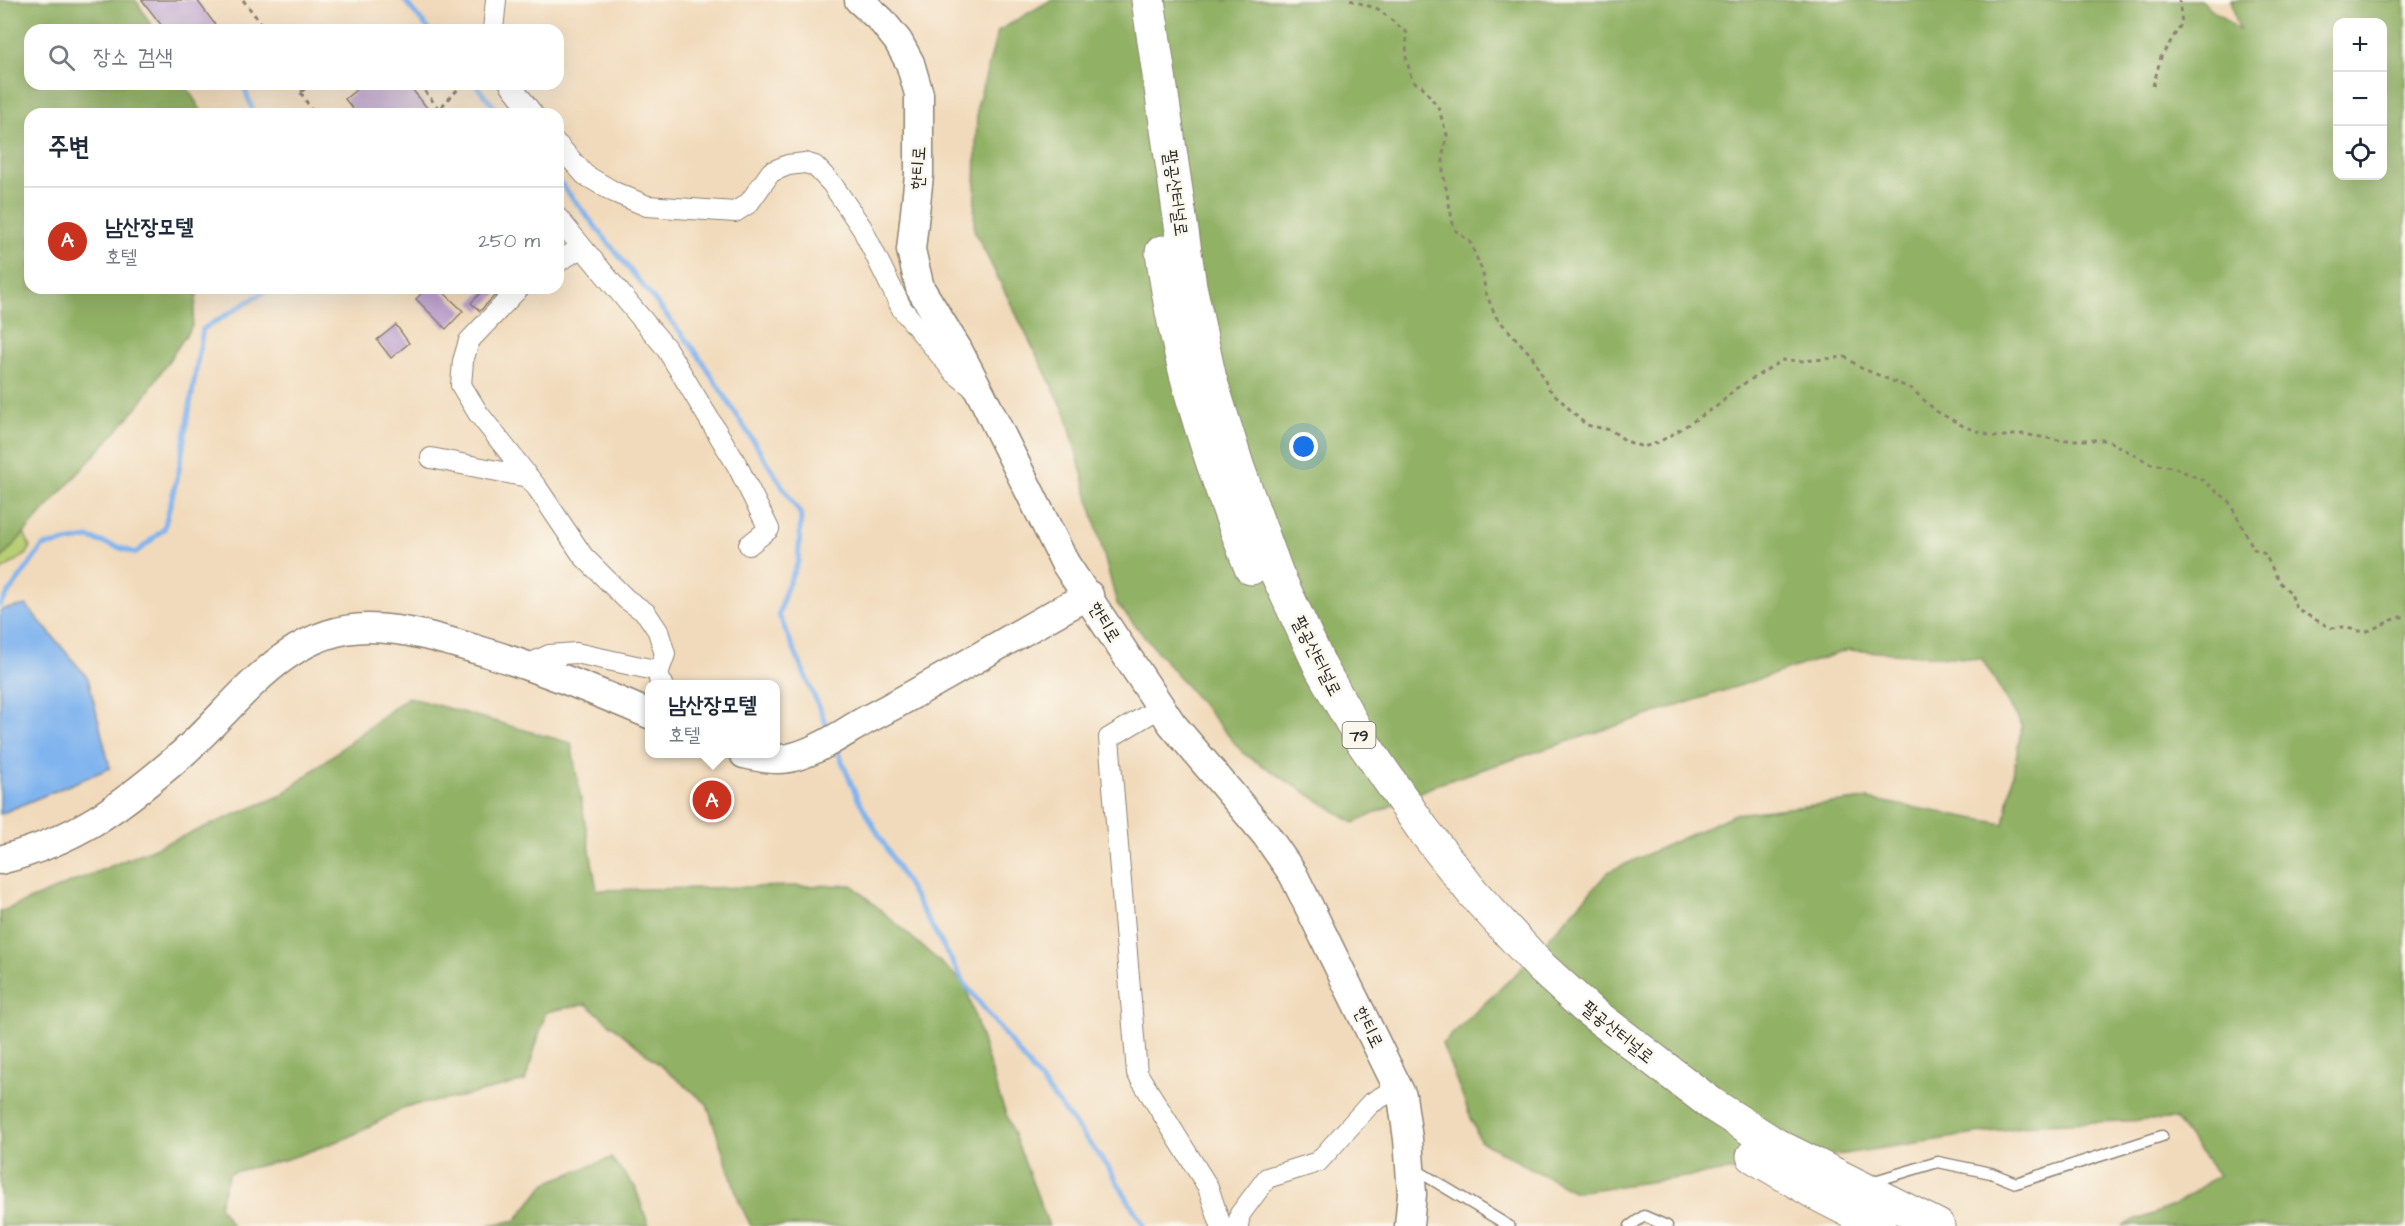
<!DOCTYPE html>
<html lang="ko">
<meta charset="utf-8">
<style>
:root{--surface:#fff;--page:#f2f2f3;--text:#1f2937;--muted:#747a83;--line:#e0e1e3;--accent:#c8321e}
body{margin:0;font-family:"Architects Daughter","Poor Story",sans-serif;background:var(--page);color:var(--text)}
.controls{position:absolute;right:18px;top:18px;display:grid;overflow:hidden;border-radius:12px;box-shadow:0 6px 24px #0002}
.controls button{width:54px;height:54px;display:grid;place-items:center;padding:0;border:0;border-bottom:2px solid var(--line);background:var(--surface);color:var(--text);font:30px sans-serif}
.you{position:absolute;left:1304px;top:447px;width:21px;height:21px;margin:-15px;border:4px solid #fff;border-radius:50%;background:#1a73e8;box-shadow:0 0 0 9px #1a73e833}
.badge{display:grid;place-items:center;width:39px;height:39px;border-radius:50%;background:var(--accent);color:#fff;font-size:20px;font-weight:700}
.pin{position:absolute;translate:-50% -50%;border:3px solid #fff;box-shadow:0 2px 6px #0006}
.popup{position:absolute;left:645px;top:680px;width:135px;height:78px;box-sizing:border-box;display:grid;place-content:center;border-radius:12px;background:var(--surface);filter:drop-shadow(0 2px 4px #0005);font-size:20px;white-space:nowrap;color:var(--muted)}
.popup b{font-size:22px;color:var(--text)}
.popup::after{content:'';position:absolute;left:50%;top:100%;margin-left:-12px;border:12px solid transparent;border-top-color:var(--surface)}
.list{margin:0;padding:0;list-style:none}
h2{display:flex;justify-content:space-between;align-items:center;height:78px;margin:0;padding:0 24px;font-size:26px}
h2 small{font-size:20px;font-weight:400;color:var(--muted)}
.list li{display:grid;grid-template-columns:39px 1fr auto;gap:18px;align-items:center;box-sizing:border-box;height:108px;padding:0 24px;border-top:2px solid var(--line)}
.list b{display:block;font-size:22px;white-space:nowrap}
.list p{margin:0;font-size:20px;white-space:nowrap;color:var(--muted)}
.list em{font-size:20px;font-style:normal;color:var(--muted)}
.icon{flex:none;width:33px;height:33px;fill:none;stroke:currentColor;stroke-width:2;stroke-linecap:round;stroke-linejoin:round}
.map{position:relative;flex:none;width:2405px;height:1226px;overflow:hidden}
.search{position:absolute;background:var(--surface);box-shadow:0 6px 24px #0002;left:24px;top:24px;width:540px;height:66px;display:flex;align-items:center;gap:15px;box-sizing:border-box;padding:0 21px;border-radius:18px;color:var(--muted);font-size:22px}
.panel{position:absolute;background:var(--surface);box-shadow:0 6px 24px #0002;left:24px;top:108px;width:540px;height:186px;border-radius:18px}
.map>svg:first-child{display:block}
.green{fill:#b7ce73;stroke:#717c4f;stroke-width:1.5}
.forest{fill:#91b165;stroke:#5e6e48;stroke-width:1.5;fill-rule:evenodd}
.water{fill:#80b4ee;stroke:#56708c;stroke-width:1.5}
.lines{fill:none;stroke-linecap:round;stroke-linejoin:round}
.stream{stroke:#80b4ee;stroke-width:5}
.building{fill:#bba0cd}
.lane-casing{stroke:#8e8273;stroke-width:13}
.street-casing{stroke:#8e8273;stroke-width:22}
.secondary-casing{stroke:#8e8273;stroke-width:31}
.highway-casing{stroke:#8e8273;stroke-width:35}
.path{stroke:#8e8273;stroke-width:3;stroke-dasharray:4.5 4.5;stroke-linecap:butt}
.lane{stroke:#fff;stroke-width:10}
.street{stroke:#fff;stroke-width:20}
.secondary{stroke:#fff;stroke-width:28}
.highway{stroke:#fff;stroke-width:33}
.labels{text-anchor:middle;stroke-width:5;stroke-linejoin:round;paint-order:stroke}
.shield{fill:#fbf7ec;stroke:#696865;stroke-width:1.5}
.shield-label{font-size:16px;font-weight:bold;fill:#2b2b2b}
.street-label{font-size:18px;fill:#2b2b2b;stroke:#fbf7ec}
</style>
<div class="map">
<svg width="2405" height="1226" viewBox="0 0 2405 1226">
<rect width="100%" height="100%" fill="#fbf7ec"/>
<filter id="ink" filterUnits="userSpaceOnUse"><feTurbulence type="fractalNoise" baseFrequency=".0167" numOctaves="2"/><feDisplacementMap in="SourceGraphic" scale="12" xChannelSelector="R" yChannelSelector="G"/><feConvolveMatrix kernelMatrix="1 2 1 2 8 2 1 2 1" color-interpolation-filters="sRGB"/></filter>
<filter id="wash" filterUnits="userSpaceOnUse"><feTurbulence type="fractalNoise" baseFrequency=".008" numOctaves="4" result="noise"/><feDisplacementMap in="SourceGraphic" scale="24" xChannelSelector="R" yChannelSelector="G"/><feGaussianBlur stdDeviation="1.35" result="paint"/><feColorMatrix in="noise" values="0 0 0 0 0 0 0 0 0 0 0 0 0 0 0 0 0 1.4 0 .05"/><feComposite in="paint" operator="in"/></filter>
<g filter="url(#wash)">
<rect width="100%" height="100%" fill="#f1dabb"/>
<path class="green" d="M0,511L25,535L30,547L27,554L0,571Z"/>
<path class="forest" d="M0,0H136L154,30H30V84H185L203,114H30V288H198L192,326L137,408L0,560Z
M1051,0H2200L2239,30L2231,0H2405V1226H2122L2173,1206L2218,1175L2175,1119L2042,1124L1758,1167L1575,1192L1480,1141L1442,1044L1526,964L1608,872L1735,814L1867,799L2004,824L2022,725L1982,659L1848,650L1438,784L1354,823L1244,754L1117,604L1066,414L974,230L977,107L998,31ZM2338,22H2382V176H2338Z
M408,697L571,743L597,890L852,885L965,984L998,1093L1049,1226H751L740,1204L707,1104L586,1004L546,1012L525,1081L456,1098L408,1106L349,1137L288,1159L229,1173L219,1206L232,1226H0V912L280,796Z
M611,1158L635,1187L649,1226H487L516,1220L546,1183Z"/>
<path class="water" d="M26,605L88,678L110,768L0,814V610Z"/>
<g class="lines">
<path class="stream" d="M404,0L429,30
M243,84L254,114
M475,84L500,114
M558,180L696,352L801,515L798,562L785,592L779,615L830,733
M0,605L43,546L89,538L136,553L164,529L179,470L203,329L271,288
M836,747L857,797L965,984L1108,1167L1144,1226"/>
</g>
<g id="blocks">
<path class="building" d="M142,0H197L219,30H165Z
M363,84H408L432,114H357L345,99Z
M427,288H439L463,311L446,329L416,299Z
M485,288H502L480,311L471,303Z
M396,325L409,343L391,358L377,340Z"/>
</g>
</g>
<g filter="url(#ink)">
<use href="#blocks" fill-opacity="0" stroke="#8e8273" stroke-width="1.5"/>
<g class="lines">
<g class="lane-casing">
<path id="lane" d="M1413,1168L1509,1226
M1868,1183L1938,1162L1991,1173L2016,1183L2162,1136
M1630,1226L1644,1216L1667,1226"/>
</g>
<g class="street-casing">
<path id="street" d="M493,30L496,0
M510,84L533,114
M558,145L585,175L614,192L647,206L735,212L749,203L771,172L788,165L805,163L815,166L832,184L862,228L902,309L955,373L972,387
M558,218L582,247L558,262
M582,247L666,348L737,465L769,529L749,545
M519,288L469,341L463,361L461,385L478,413L538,489L583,556L626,599L646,613L658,631L665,654L659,671V680L663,684
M431,458L528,477
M527,665L549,655L576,653L659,671
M1161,707L1109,738L1137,1073L1208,1187L1221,1226
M1238,1226L1240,1214L1267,1178L1318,1162L1370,1104L1398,1087"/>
</g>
<g class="secondary-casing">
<path id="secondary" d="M859,0L881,20L898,41L910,63L919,94V175L911,250L920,288L957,348L981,394L1065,563L1172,724L1266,835L1293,874L1402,1096L1408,1139L1412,1194L1409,1226
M744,754C758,757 774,761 789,758C817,752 841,734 866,720C942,681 1013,635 1089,595
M0,860C78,840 122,806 182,754C238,704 285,628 368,628C409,628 449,641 488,653C543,670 596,691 649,714"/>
</g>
<g class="highway-casing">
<path id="highway" d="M1148,0L1190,286L1210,379L1238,468L1277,574L1321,668L1364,744L1422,828L1473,893L1541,967L1586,1008L1713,1105L1776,1145L1938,1226
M1162,252C1177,365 1210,462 1251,568
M1753,1156L1817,1194L1879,1226"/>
</g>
<path class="path" d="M243,0L263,26
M1350,0L1378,9L1407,33L1406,57L1412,81L1422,86L1438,107L1447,135L1443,154V173L1454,229L1470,242L1483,273L1485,291L1496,317L1532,356L1549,389L1586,425L1611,430L1626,441L1643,447L1657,443L1673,434L1720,404L1735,389L1783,360L1803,361L1845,357L1861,368L1912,389L1936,411L1965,427L1994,437L2023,434L2058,440H2107L2151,464L2173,467L2202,480L2228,500L2254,549L2265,554L2279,582L2291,593L2296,609L2331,628L2344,627L2358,631H2368L2399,617H2405
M419,84L439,109L463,84
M296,85L314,114
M2153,86L2161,57L2182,23L2179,0
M301,92L311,84"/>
<use href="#lane" class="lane"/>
<use href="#street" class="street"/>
<use href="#secondary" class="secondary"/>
<use href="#highway" class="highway"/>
</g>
</g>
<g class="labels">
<rect class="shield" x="1342.5" y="722" width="33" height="26" rx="4.5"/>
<g class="shield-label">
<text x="1359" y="741">79</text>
</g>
<g class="street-label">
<text transform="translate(918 168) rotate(-87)" y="6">한티로</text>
<text transform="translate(1176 193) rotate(82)" y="6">팔공산터널로</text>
<text transform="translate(1105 622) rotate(59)" y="6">한티로</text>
<text transform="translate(1317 656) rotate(63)" y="6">팔공산터널로</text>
<text transform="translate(1369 1027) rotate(64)" y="6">한티로</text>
<text transform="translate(1618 1032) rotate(39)" y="6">팔공산터널로</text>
</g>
</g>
</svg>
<div class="controls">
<button>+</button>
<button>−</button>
<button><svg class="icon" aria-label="locate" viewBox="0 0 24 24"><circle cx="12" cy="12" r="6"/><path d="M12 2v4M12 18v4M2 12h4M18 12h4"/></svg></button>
</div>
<div class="you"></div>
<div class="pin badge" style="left:712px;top:800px">A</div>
<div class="popup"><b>남산장모텔</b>호텔</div>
<div class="search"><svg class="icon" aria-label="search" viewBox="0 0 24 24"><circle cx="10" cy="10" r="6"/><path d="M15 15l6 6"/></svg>장소 검색</div>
<section class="panel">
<h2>주변<small></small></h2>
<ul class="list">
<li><span class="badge">A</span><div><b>남산장모텔</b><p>호텔</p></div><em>250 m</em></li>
</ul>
</section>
</div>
